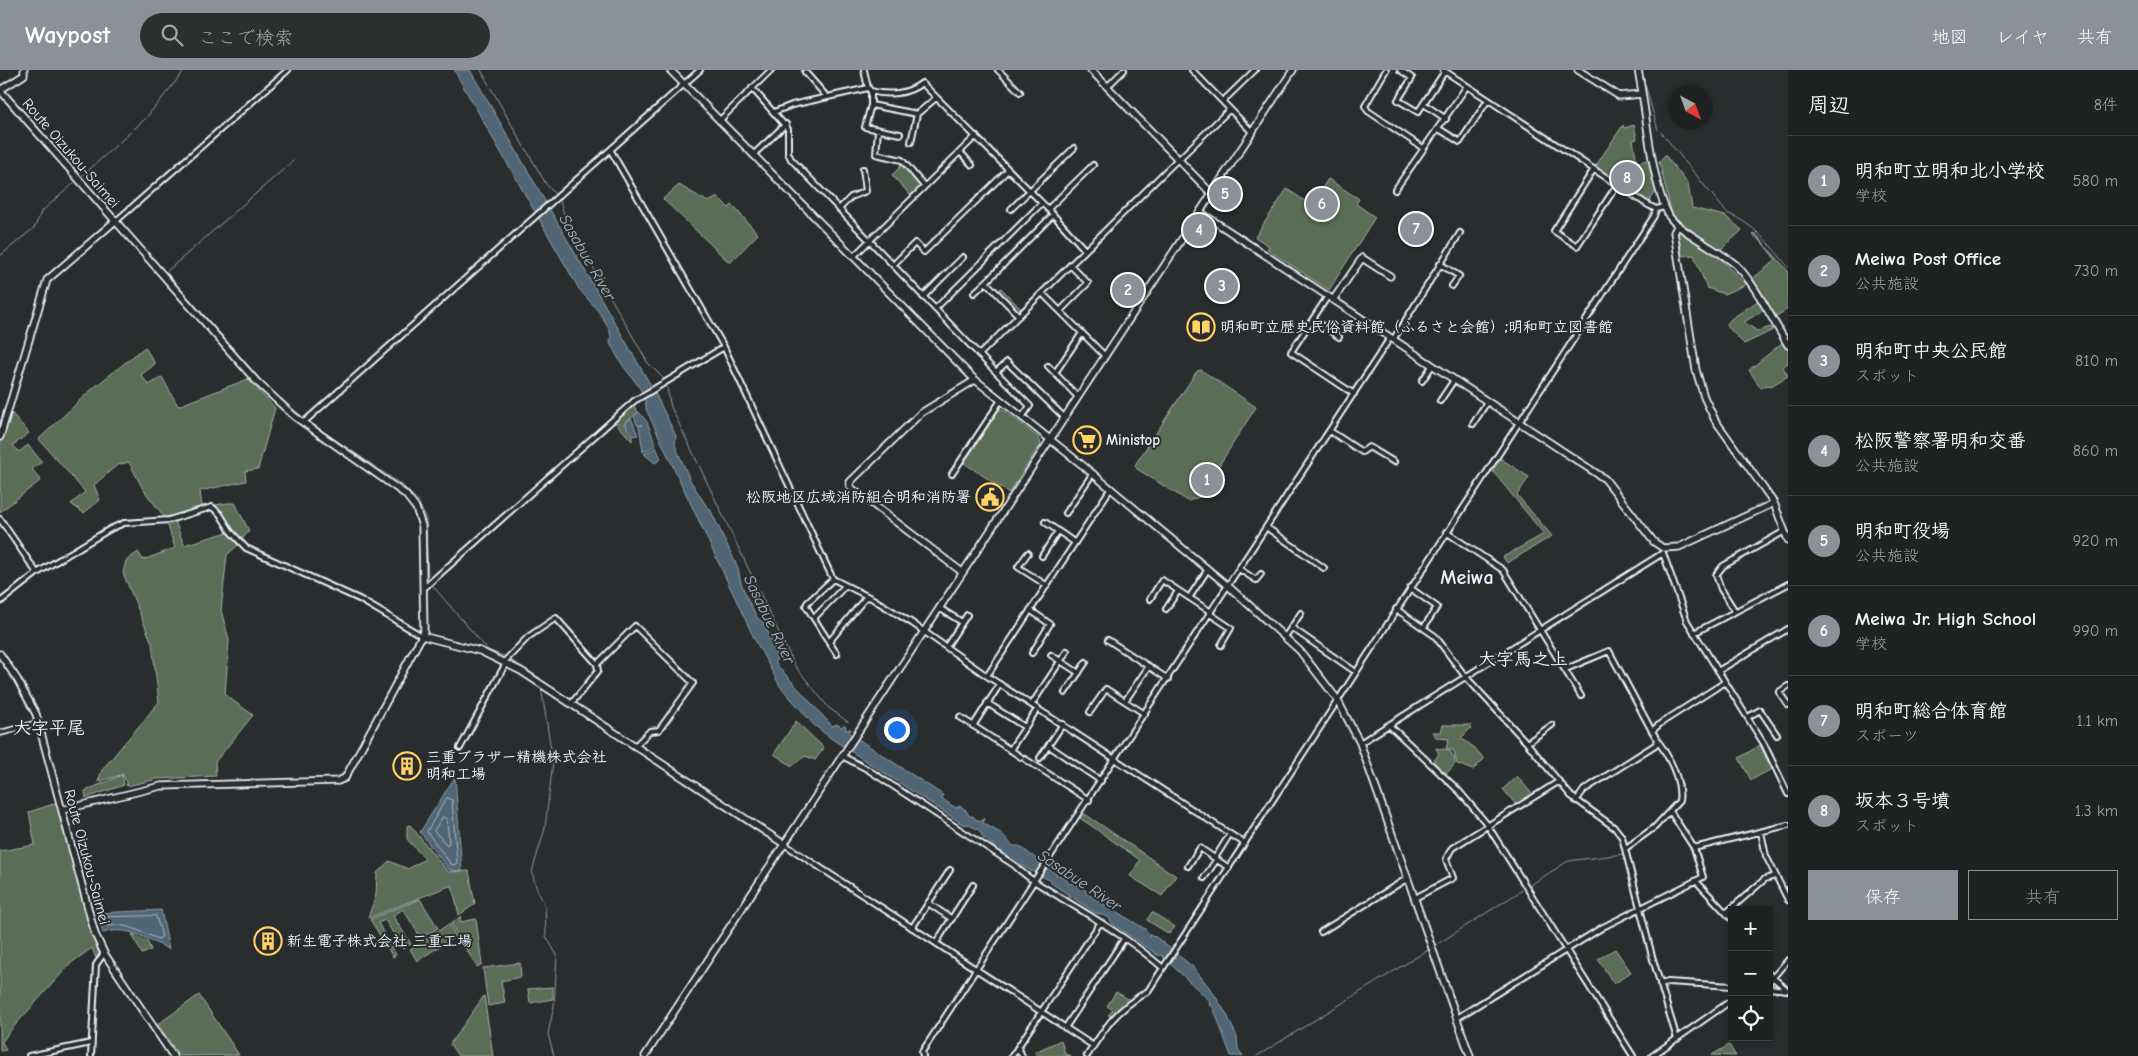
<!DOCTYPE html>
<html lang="ja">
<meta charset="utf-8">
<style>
:root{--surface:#202222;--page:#2d2f2f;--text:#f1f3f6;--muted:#a2a4a5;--line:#3d3f40;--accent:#8c9099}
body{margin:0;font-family:"Comic Neue","Klee One",sans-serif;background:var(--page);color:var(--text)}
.controls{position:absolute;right:15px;bottom:15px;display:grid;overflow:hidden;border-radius:0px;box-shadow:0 2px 8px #0003}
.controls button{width:45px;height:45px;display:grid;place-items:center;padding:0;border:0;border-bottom:1px solid var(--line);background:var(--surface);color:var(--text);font:25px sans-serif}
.compass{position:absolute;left:1668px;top:15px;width:45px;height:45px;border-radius:50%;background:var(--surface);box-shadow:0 2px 8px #0003;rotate:139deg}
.you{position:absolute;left:896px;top:659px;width:18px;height:18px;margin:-12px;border:4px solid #fff;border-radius:50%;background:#1a73e8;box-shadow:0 0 0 8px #1a73e833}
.badge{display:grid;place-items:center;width:32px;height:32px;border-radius:50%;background:var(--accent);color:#fff;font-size:16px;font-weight:700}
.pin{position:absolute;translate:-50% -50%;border:2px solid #fff;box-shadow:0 1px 5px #0006}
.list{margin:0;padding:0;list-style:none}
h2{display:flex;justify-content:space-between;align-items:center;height:65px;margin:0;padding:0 20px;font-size:21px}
h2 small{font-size:16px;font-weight:400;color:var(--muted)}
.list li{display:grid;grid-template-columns:32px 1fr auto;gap:15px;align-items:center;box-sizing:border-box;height:90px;padding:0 20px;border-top:1px solid var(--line)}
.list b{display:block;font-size:19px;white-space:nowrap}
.list p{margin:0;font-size:16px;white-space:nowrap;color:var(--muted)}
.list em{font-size:16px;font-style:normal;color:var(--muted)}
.actions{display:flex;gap:10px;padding:15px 20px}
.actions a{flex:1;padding:11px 0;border:1px solid var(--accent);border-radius:0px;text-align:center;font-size:18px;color:var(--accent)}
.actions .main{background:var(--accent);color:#fff}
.icon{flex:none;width:28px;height:28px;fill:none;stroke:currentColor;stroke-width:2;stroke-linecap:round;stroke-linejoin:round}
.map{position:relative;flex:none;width:1788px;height:986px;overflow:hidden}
header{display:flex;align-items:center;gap:30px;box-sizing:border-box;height:70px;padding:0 25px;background:var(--accent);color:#fff}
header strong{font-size:24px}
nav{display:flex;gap:28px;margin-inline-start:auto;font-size:18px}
.search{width:350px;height:45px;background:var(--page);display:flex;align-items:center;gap:12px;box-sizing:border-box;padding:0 18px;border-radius:28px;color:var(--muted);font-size:19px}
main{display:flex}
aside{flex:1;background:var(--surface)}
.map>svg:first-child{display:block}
.green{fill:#5a6d57;stroke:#a1afa8}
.water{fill:#516675;stroke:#8d9ea9}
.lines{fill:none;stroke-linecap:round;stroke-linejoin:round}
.shore{stroke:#acb9c4;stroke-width:1}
.stream{stroke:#8d9ea9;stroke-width:1}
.street-casing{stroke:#e8f1f8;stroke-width:8}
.secondary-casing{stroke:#e8f1f8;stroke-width:9}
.street{stroke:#2a2d2e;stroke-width:4}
.secondary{stroke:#2a2d2e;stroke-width:5.5}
.labels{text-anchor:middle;stroke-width:4;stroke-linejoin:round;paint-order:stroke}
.street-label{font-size:15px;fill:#e8f1f8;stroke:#2a2d2e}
.poi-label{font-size:15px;font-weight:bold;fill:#e8f1f8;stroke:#2a2d2e;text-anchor:start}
.water-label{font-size:16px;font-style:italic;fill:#acb9c4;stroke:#2a2d2e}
.quarter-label{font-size:18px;font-weight:bold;fill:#e8f1f8;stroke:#2a2d2e}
.district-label{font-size:20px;font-weight:bold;fill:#e8f1f8;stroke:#2a2d2e}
</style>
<header>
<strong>Waypost</strong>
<div class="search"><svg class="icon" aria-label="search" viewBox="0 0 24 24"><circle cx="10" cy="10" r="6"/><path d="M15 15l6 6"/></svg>ここで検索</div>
<nav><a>地図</a><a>レイヤ</a><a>共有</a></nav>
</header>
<main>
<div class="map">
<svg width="1788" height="986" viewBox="0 0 1788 986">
<rect width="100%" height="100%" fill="#2a2d2e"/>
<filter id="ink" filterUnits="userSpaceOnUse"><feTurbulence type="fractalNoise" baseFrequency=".02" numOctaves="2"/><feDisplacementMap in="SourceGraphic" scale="10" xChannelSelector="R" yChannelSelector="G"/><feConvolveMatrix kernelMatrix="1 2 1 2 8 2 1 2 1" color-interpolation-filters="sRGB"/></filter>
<g filter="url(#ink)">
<path class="green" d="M1623,55L1624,58L1634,55L1637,69L1633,70L1637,92L1649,90L1657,120L1648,133L1595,97Z
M1665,85L1688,114L1692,138L1725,146L1742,160L1716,184L1744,213L1751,210L1776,190L1761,171L1753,165L1755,163L1788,201V239L1773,248L1767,238L1744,252L1757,261L1771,257L1773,260L1744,274L1726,255L1731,249L1761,229L1752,212L1724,224L1707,218L1694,185L1682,186L1677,161V152L1671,141L1659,91Z
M903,94L922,117L912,127L892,105Z
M1328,109L1359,129L1356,134L1375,147L1329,220L1267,179L1269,176L1255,167L1287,119L1311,135Z
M679,115L708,132L718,127L729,138L732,135L758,164L730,193L663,129Z
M1001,218L1022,240H1017L998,222Z
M1788,268V293L1783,297L1788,306L1771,316L1767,315L1761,318L1749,300Z
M145,277L155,294L141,305L149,315L162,307L178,336L248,309L275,338L258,399L245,401L246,411L200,421L202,436L165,448L143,419L129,392L117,395L94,415L100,430L84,443L71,434L85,422L39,369L92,319Z
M1201,300L1256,337L1199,427L1188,431L1137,399L1135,395L1197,301Z
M633,335L638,342L626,352V355L632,362V371L614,351Z
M1003,339L1039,368L1041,374L1009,423L964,393L999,340Z
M10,341L29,363L13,375L19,382L28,375L42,392L32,399L41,410L0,442V375Z
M1498,387L1529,407L1517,425L1552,466L1507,493L1503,487L1544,464L1490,398Z
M228,433H235L249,461L243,468L237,466L234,470L238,475L227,485L221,540L229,570L225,625L253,645L215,692L216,706L157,709L127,716L123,704L98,712L102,700L159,632L152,573L123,503L126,491L138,482L143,490L175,478L167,453L175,451L184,475L228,462L231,459L223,442L215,435Z
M796,651L824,678L815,690L805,686L792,696L774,684Z
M1443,655H1470L1472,657L1461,668L1475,678L1484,689L1473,700L1457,694L1454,681L1446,678L1449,669L1437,668L1432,662H1441Z
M1760,675L1772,699L1751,710L1739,688Z
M1436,678L1449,680L1454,687L1455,694L1446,704L1433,692L1439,684Z
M122,705L124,715L86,728L85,721Z
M1517,706L1533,725L1517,736L1503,719Z
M57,733L99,885L96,888L92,878L71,893L9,962L2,972L6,980L0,981V781L35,775L29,742Z
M1082,742L1176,806L1162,826L1130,806L1140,790L1080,748Z
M410,755L448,802L469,801L475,834L459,845L452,815L368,848L376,825L377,803L389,791L408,799L425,789L407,769V756Z
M420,829L438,858L421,868L403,839L393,846L411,874L403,879L385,850L378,853L396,885L393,887L370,849Z
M1152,842L1175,857L1169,864L1147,850Z
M461,846L460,852L476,849L482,894L477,897L451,854Z
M449,854L456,866L417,891L410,879Z
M132,864L147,871L151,880L142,884Z
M1615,879L1631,902L1614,914L1598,889Z
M520,893L521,907L501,911L505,933L488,936L483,898Z
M553,917V929L530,933L528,919Z
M1116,922L1130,930L1112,947L1108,945L1113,940L1107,936Z
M199,925L239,985L179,986L158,954Z
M484,926L493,986H458L450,974Z
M1061,970L1065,984L1071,986H1036L1035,982Z
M1729,975L1736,986L1712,985Z"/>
<path class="water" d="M454,0H470L654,321L676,366L675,375L690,410L707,437L710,439L738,498L741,513L748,530L758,549L763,552L779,585L775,592L777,595L832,656L837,654L841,657L844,655L846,656L845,660L851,659L849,663L943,725L942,729L956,738L960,736L966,740L969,746H973L975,749L981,751L984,748L983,753L1002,764L1013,776H1019L1042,793L1048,788L1043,794L1057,805L1065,807L1069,814L1075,813L1085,819L1086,823L1145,859L1151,866L1156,867L1193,897L1212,921L1226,943L1237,967L1238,979L1243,986H1231L1213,937L1209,934L1210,931L1161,885L1159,886L1113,854L1108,847L1094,842L1051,813L1050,810C1037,806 994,780 986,769H984L979,760L967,754L964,755L832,669L814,655L780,616L755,570L646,339C647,321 630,307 622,294C617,287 614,280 610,273C616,257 589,231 579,219Z
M639,342L647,352L656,375L643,382L639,356L643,355H637L634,346Z
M631,348L638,365L633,366L627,358L626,353Z
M656,377L661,389L655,393L644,384Z
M455,707L462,801L449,800L420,762Z
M161,840L169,879C145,869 129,855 103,863L98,843Z"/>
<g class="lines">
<path class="shore" d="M447,728L452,730L457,793L454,795L451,794L427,762Z
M443,747L447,749L449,773L447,775L434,761Z
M156,846L162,866L159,869C140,863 128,852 107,856L105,850L107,847Z"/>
<path class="stream" d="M481,0L489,15
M1641,0L1658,60
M491,18L524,77
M1661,62L1663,65
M1665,67L1727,143C1754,154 1770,174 1788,197
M526,79L546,114L557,126
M293,91L166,202L267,317L305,349
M81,107L145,49L185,0
M560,131L565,148L648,293L663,308
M0,186L35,157L41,142L74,113
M666,314L671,337L795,596L829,638L848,652
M308,351L402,415L418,431L426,449L428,511
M431,514L488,580L506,587
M509,589L540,608V610
M541,617L553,692L545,758L532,802L536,817L545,836L546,866L557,885L554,936L548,964L554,986
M1630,779L1674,742L1698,779L1788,757
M1436,875L1568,791L1624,784
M1257,986L1428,880"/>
<g class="street-casing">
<path id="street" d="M864,0L868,18L871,21V35L917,44L936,28
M998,0L1020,22
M1192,0L1252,62
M1386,0L1365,36L1368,41L1423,78
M1400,0L1412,8L1398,30L1418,42L1445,1
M1443,0L1648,135L1656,139L1665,137
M805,2L827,27
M1107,17L1124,0
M752,18L788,59V83L791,89L996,302L1007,292L1064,347
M871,21C888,26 908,24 922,13L1048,139L1085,180
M1223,31L1255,0
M1424,34L1446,49
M871,35L865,57L900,64
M774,42L792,35L868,18
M720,50L771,0
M1439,59L1460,72L1488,30
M878,60L876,84L902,90L924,116
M911,72L917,44
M611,81L724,277L833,509L873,529L912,553L987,606L1244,773
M960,82L972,95
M753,85L786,54
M1179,89L1230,39
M1594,99L1554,161L1577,176L1617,115
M1395,120L1467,16
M839,139L851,127L866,121L863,99
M1011,139L1074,78
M1048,139L1093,95
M115,152L288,0
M853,187L976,66
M1440,194L1459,206L1452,216
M893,195L915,173L924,182L1008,100
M974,223L986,212
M1042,223L1105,286
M1328,226L1291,282L1354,324
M923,227L963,187
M935,239L1041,134
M1060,241L1088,213L1070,195
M1019,246L986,212L1052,146
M1313,249L1339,267
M1393,270L1460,163
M979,285L1178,89
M1048,296L1078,327
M996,302L1030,336L1022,347
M1055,303L1082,263
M1422,311L1432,296
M1440,331L1454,310
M303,353L700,0
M1473,354L1487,332
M1330,361L1362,382L1369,377L1394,392
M952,404L1001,330
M1066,443L1093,403
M0,449L37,503
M1045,452L1074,472
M1266,457L1324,498
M1446,462L1503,500L1581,626
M1028,483L1018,497L1046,515
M1663,483L1687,551L1764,674L1788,724
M1042,486L1058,461
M1239,499L1256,510L1261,504
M833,509L807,533L806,536L829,572L867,526
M424,518L634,331L724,277
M1410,518L1437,537L1424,557
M1191,525L1208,499
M1150,529L1162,510L1211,542
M0,532L37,503L110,459L124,453L169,450L212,437L220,444L231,462L246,478L359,529L422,566
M939,538L962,552
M1166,539L1178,521
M1396,539L1435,566L1465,606L1527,673L1571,726L1615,758L1622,767L1652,886L1677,969
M1030,540L1050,554L1032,583
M1735,541L1721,519L1716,505L1723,496L1785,461
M1210,544L1231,558L1221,575
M815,547L845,516
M1292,558L1353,600
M1694,563L1788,514
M1285,567L1301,543
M1108,570L1168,609
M829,572L837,584
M946,577L967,545
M1051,585L1079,603
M504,592L528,567L556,548L597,594L598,601L571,634
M597,594L635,556L693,613L659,660L650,661L635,676
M1566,599L1609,581L1652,661
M1718,601L1788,559
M987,606L1111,418
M1788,616L1779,622L1788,635
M1065,623L1086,592
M1125,631L1149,596
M987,633L1025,657
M1032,634L1067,581
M1090,642L1106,619L1145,644
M960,647L1021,687
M1748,647L1760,640L1777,665
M1389,655L1459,721L1486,753L1633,986
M973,656L1000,614
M0,663L38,653
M1360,673L1663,483
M1527,673L1552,655
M1049,676L1101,711
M460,678L506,593
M1010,680L1038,638
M842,686L867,699L1014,795C1030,811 1043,816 1061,828C1096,849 1132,871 1163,898
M1040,688L1063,654
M1025,689L1089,730
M1576,731L1584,720L1655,675L1658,671L1652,661L1661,653L1725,612
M1761,762L1766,786L1788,830
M784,774L1092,975
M1626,778L1655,757L1679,731C1682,711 1669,687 1658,671
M1694,778L1788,755
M1215,788L1230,764
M1188,796L1200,778L1229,798
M1204,808L1217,789
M1696,811L1726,843L1765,809L1775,806
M1415,828L1453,808L1446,789L1452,778L1558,712
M928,833L952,849
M1726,843L1732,849
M912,858L950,800
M1321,862L1408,808
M936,873L973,815
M1769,904L1787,920
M1769,912L1788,890
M1660,914L1668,912L1732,916
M1769,918L1787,920
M1457,948L1603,857L1703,807L1694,778L1670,741
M1065,958L1124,869
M1018,977L1022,986
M29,986L91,973
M91,986L96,895L104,883
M923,986L922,982L1390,268
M1012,986L1100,853
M1087,986C1106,956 1116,940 1148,921L1654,146L1656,139
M1652,986L1732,930"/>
</g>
<g class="secondary-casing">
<path id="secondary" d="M670,0L973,308L1081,394L1228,516L1300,581L1337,629L1360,673L1470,986
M1091,0L1212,124
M1578,0L1619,26L1642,24
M1638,0C1647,41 1650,110 1669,146C1677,160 1720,181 1736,195C1754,212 1774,253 1788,275
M0,20L257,312L294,346L405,424L416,438L422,456L424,562L345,708L338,711L161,716L62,740
M0,20L24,5V0
M1200,142L1605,409L1654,472L1663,478L1679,477L1774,433
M1678,155L1674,162L1696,300L1704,327L1715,350L1774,433L1788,470
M1333,230L1362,188L1390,206
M0,367L47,210L114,152
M962,502L850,417V412L921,343L975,310
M422,566L480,581L521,601L784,774
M0,584L17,609L36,644L95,864L104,883L173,986
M645,986L1293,0"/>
</g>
<use href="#street" class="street"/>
<use href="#secondary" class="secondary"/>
</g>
</g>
<defs>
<g id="library-ring" transform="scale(1.4375)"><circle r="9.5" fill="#2a2d2e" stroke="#ffd166" stroke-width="1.5"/><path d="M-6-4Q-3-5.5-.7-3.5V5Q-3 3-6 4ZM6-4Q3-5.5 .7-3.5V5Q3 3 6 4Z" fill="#ffd166"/></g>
<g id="supermarket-ring" transform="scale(1.4375)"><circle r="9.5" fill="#2a2d2e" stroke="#ffd166" stroke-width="1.5"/><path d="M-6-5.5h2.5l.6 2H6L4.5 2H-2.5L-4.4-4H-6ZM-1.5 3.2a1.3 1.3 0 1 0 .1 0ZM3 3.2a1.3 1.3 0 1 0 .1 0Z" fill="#ffd166"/></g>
<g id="civic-ring" transform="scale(1.4375)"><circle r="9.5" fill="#2a2d2e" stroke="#ffd166" stroke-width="1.5"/><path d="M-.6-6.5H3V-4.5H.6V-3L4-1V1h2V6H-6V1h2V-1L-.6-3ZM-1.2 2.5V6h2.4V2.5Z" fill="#ffd166"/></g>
<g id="building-ring" transform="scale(1.4375)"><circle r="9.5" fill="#2a2d2e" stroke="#ffd166" stroke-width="1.5"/><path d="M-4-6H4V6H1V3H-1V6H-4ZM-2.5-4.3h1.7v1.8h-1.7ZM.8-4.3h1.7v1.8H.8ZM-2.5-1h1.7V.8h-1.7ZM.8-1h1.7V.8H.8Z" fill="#ffd166"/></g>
</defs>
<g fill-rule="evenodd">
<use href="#library-ring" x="1201" y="257"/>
<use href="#supermarket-ring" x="1087" y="370"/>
<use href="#civic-ring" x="990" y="427"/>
<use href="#building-ring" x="407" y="696"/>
<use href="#building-ring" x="268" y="871"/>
</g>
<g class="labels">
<g class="street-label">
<text transform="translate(71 83) rotate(49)" y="5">Route Oizukou-Saimei</text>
<text transform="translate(87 787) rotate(75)" y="5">Route Oizukou-Saimei</text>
</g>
<g class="poi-label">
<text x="1220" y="262">明和町立歴史民俗資料館（ふるさと会館）;明和町立図書館</text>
<text x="1106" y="375">Ministop</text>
<text x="971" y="432" text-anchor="end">松阪地区広域消防組合明和消防署</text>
<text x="426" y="692">三重ブラザー精機株式会社<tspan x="426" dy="17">明和工場</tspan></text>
<text x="287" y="876">新生電子株式会社 三重工場</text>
</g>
<g class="water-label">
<text transform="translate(588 187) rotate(60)" y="6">Sasabue River</text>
<text transform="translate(770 549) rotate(64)" y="6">Sasabue River</text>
<text transform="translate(1080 810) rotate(34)" y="6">Sasabue River</text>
</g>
<g class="quarter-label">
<text x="1523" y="595">大字馬之上</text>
<text x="49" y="664">大字平尾</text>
</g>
<g class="district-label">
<text x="1467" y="514">Meiwa</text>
</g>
</g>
</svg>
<div class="controls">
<button>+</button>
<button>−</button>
<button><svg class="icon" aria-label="locate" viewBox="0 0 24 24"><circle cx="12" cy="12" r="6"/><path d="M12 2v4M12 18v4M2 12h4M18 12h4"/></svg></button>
</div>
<svg class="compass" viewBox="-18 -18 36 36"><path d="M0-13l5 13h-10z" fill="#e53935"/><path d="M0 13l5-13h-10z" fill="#a2a4a5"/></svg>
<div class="you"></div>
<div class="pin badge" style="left:1207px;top:410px">1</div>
<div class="pin badge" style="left:1128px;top:220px">2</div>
<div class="pin badge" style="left:1222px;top:216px">3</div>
<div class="pin badge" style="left:1199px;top:160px">4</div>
<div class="pin badge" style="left:1225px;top:124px">5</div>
<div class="pin badge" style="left:1322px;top:134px">6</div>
<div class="pin badge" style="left:1416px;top:159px">7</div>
<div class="pin badge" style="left:1627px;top:108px">8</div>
</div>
<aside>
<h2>周辺<small>8件</small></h2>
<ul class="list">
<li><span class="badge">1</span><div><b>明和町立明和北小学校</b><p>学校</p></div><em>580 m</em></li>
<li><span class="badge">2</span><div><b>Meiwa Post Office</b><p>公共施設</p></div><em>730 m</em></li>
<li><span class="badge">3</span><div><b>明和町中央公民館</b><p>スポット</p></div><em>810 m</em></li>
<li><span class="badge">4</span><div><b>松阪警察署明和交番</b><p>公共施設</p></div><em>860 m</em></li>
<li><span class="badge">5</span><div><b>明和町役場</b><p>公共施設</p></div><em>920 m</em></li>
<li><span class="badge">6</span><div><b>Meiwa Jr. High School</b><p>学校</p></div><em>990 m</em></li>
<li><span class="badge">7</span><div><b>明和町総合体育館</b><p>スポーツ</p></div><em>1.1 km</em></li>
<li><span class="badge">8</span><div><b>坂本３号墳</b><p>スポット</p></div><em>1.3 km</em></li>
</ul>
<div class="actions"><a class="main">保存</a><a>共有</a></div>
</aside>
</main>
